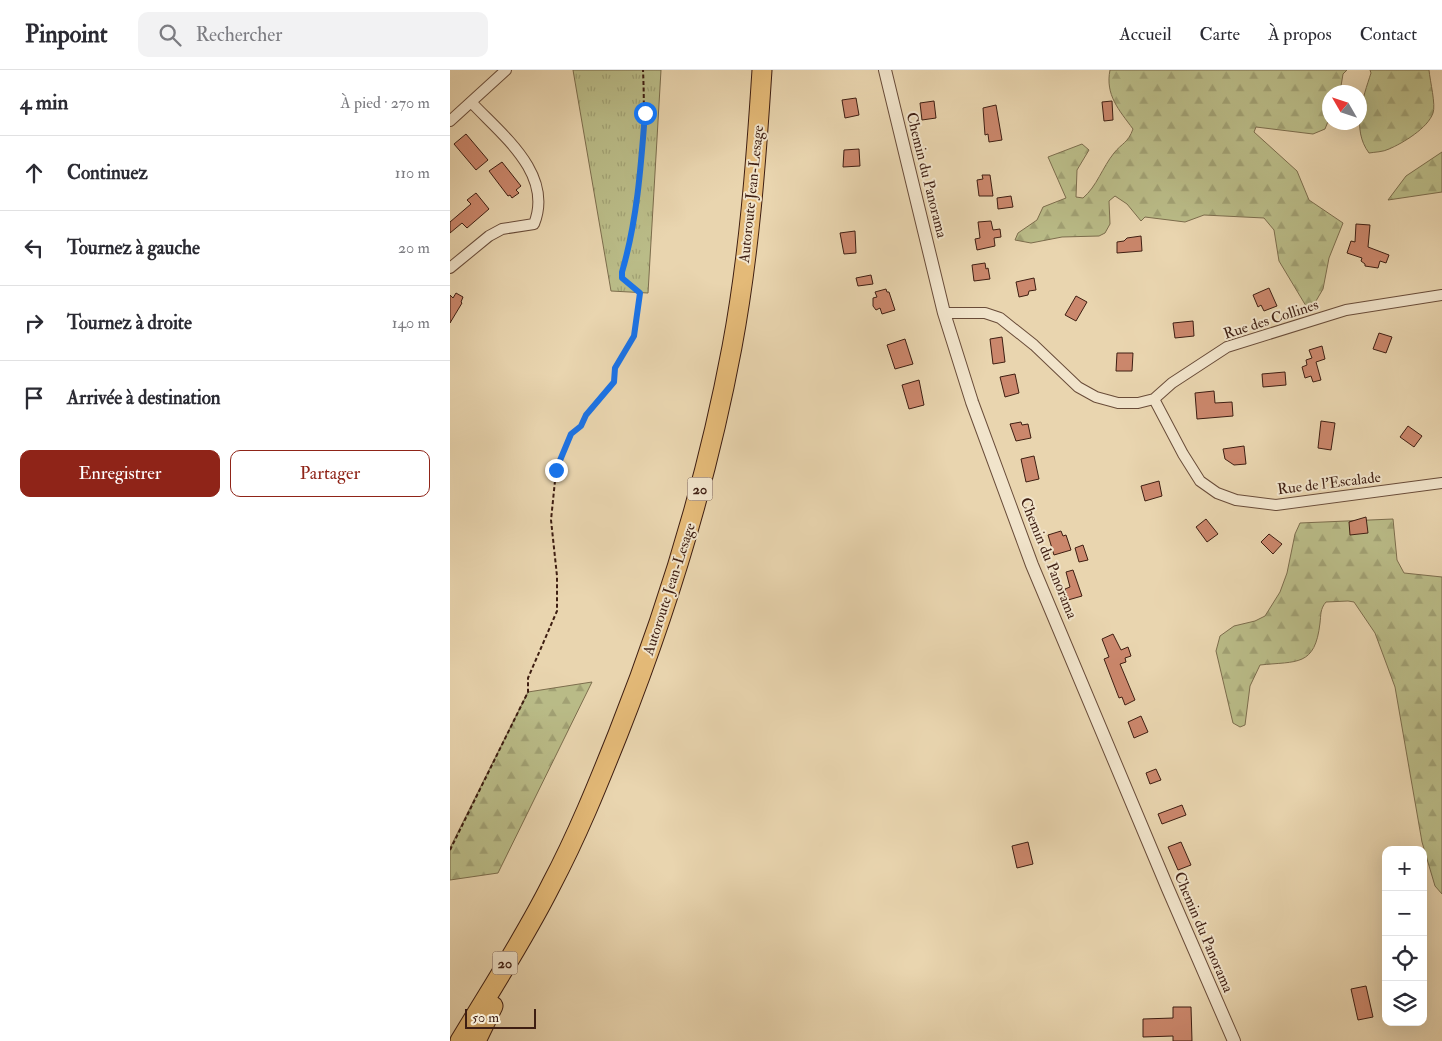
<!DOCTYPE html>
<html lang="fr">
<meta charset="utf-8">
<style>
:root{--surface:#fff;--page:#f2f2f3;--text:#2b2b33;--muted:#7c7c81;--line:#e1e1e2;--accent:#8f2418}
body{margin:0;font-family:"IM FELL Double Pica",serif;background:var(--page);color:var(--text)}
.controls{position:absolute;right:15px;bottom:15px;display:grid;overflow:hidden;border-radius:10px;box-shadow:0 5px 20px #0002}
.controls button{width:45px;height:45px;display:grid;place-items:center;padding:0;border:0;border-bottom:1px solid var(--line);background:var(--surface);color:var(--text);font:25px sans-serif}
.compass{position:absolute;left:872px;top:15px;width:45px;height:45px;border-radius:50%;background:var(--surface);box-shadow:0 5px 20px #0002;rotate:309deg}
.scale{position:absolute;left:15px;bottom:12px;width:71px;box-sizing:border-box;padding-left:5px;border:2px solid #3e1e12;border-top:0;font-size:14px;line-height:18px;white-space:nowrap;color:#3e1e12;-webkit-text-stroke:4px #f1e4cb;paint-order:stroke}
.stop{position:absolute;width:15px;height:15px;margin:-11px;border:4px solid #1a73e8;border-radius:50%;background:#fff}
.stop.end{background:#1a73e8;border-color:#fff;box-shadow:0 1px 5px #0008}
.list{margin:0;padding:0;list-style:none}
h2{display:flex;justify-content:space-between;align-items:center;height:65px;margin:0;padding:0 20px;font-size:21px}
h2 small{font-size:16px;font-weight:400;color:var(--muted)}
.list li{display:grid;grid-template-columns:32px 1fr auto;gap:15px;align-items:center;box-sizing:border-box;height:75px;padding:0 20px;border-top:1px solid var(--line)}
.list b{display:block;font-size:19px;white-space:nowrap}
.list em{font-size:16px;font-style:normal;color:var(--muted)}
.actions{display:flex;gap:10px;padding:15px 20px}
.actions a{flex:1;padding:11px 0;border:1px solid var(--accent);border-radius:10px;text-align:center;font-size:18px;color:var(--accent)}
.actions .main{background:var(--accent);color:#fff}
.icon{flex:none;width:28px;height:28px;fill:none;stroke:currentColor;stroke-width:2;stroke-linecap:round;stroke-linejoin:round}
.map{position:relative;flex:none;width:992px;height:971px;overflow:hidden}
header{display:flex;align-items:center;gap:30px;box-sizing:border-box;height:70px;padding:0 25px;background:var(--surface);border-bottom:1px solid var(--line)}
header strong{font-size:24px}
nav{display:flex;gap:28px;margin-inline-start:auto;font-size:18px}
.search{width:350px;height:45px;background:var(--page);display:flex;align-items:center;gap:12px;box-sizing:border-box;padding:0 18px;border-radius:10px;color:var(--muted);font-size:19px}
main{display:flex}
aside{flex:1;background:var(--surface)}
.map>svg:first-child{display:block}
.grass{fill:url(#grass-tufts);stroke:#7c6d4d}
.forest{fill:url(#forest-firs);stroke:#7c6d4d}
.building{fill:#cb876c;stroke:#3e1e12}
.lines{fill:none;stroke-linecap:round;stroke-linejoin:round}
.minor-casing{stroke:#694c39;stroke-width:12}
.tertiary-casing{stroke:#694c39;stroke-width:14}
.motorway-casing{stroke:#3e1e12;stroke-width:21}
.path{stroke:#3e1e12;stroke-width:2;stroke-dasharray:4 2.5;stroke-linecap:butt}
.minor{stroke:#f1e4cb;stroke-width:10}
.tertiary{stroke:#f1e4cb;stroke-width:12}
.motorway{stroke:#e4ba78;stroke-width:19}
.route{stroke:#1a73e8;stroke-width:6}
.labels{text-anchor:middle;stroke-width:4;stroke-linejoin:round;paint-order:stroke}
.shield{fill:#f1e4cb;stroke:#74594a;stroke-width:1}
.shield-label{font-size:14px;font-weight:bold;fill:#3e1e12}
.street-label{font-size:15px;fill:#3e1e12;stroke:#f1e4cb}
</style>
<header>
<strong>Pinpoint</strong>
<div class="search"><svg class="icon" aria-label="search" viewBox="0 0 24 24"><circle cx="10" cy="10" r="6"/><path d="M15 15l6 6"/></svg>Rechercher</div>
<nav><a>Accueil</a><a>Carte</a><a>À propos</a><a>Contact</a></nav>
</header>
<main>
<aside>
<h2>4 min<small>À pied · 270 m</small></h2>
<ul class="list">
<li><svg class="icon" aria-label="ahead" viewBox="0 0 24 24"><path d="M12 20V5M6 11l6-6 6 6"/></svg><div><b>Continuez</b></div><em>110 m</em></li>
<li><svg class="icon" aria-label="left" viewBox="0 0 24 24"><path d="M17 20v-9H6M10 6l-5 5 5 5"/></svg><div><b>Tournez à gauche</b></div><em>20 m</em></li>
<li><svg class="icon" aria-label="right" viewBox="0 0 24 24"><path d="M7 20v-9h11M14 6l5 5-5 5"/></svg><div><b>Tournez à droite</b></div><em>140 m</em></li>
<li><svg class="icon" aria-label="arrive" viewBox="0 0 24 24"><path d="M6 21V4h12l-3 4 3 4H6"/></svg><div><b>Arrivée à destination</b></div></li>
</ul>
<div class="actions"><a class="main">Enregistrer</a><a>Partager</a></div>
</aside>
<div class="map">
<svg width="992" height="971" viewBox="0 0 992 971">
<defs>
<pattern id="grass-tufts" width="24" height="20" patternUnits="userSpaceOnUse" patternTransform="scale(1.25)"><rect width="24" height="20" fill="#babc88"/><path d="M3 7l-1-3M5 7V3M7 7l1-3M15 17l-1-3M17 17v-4M19 17l1-3" fill="none" stroke="#a1a174"/></pattern>
<pattern id="forest-firs" width="22" height="20" patternUnits="userSpaceOnUse" patternTransform="scale(1.25)"><rect width="22" height="20" fill="#babc88"/><path d="M5 1l3.5 6h-7zM16 11l3.5 6h-7z" fill="#a1a174"/></pattern>
</defs>
<rect width="100%" height="100%" fill="#e9d5af"/>
<filter id="stains"><feTurbulence type="fractalNoise" baseFrequency=".004" numOctaves="4"/><feColorMatrix values="0 0 0 0 .2 0 0 0 0 .09 0 0 0 0 .02 0 0 0 .5 -.17"/></filter>
<radialGradient id="worn" r=".72"><stop offset=".6" stop-color="#630" stop-opacity="0"/><stop offset="1" stop-color="#630" stop-opacity=".3"/></radialGradient>
<path class="grass" d="M123,0H211L198,223L161,221Z"/>
<path class="forest" d="M660,0H897L893,4L890,22H879V49L875,59L863,64L806,57L804,62L847,101L859,130L893,153L879,188L873,219L863,236H856L829,191L824,160L814,148L754,145L735,152L695,147L691,151L677,134L665,126L659,131L660,154L655,163L649,166L612,167L581,173L565,170L568,163L587,150L593,137L616,128L598,87L632,74L639,80L627,100L626,127L633,128C647,116 652,98 664,83C672,73 678,73 683,59C669,40 655,25 660,0Z
M920,0H979C980,11 986,35 983,43C978,58 953,73 939,79C933,82 925,82 919,83C901,59 913,28 921,3Z
M992,82V122L938,130L956,106Z
M943,449L947,490L954,503L992,507V824L985,816L972,772L945,617L925,563L904,532L898,531L876,532C870,539 871,545 870,553C865,597 847,591 810,595L800,616L795,655L790,657L783,653L766,581L770,566L784,556L805,551L815,546L830,522L837,503L845,464L850,453Z
M142,612L48,803L0,810V778L78,622Z"/>
<path class="building" d="M406,28L409,45L395,48L392,30Z
M484,31L486,48L472,50L470,33Z
M662,31L663,50L654,51L652,32Z
M546,35L552,70L539,72L538,64L535,65L533,38Z
M16,64L38,90L26,100L4,74Z
M409,79L410,96L393,97L394,80Z
M52,92L71,116L66,120L69,123L62,128L60,125L58,126L39,101Z
M532,105H540L543,126H529L527,110L533,109Z
M26,123L39,139L17,158L12,153L0,163V152L21,134L17,130Z
M561,126L563,137L548,139L547,128Z
M541,151L543,160L550,159L551,167L544,168L545,176L527,180L525,169L530,168L528,152Z
M906,154L920,155L918,177L939,185L936,193L930,191L928,198L915,196V194L911,191L912,188L897,183L901,171L905,172Z
M405,161L406,183L394,184L390,163Z
M691,166L692,181L667,183V172L674,171L677,168Z
M535,193L536,199L538,198L540,209L524,211L522,195Z
M421,205L423,214L408,216L406,208Z
M584,208L586,220L579,221L578,225L569,227L566,212Z
M819,218L827,236L814,241L811,235L808,237L803,225Z
M436,219L437,222H439L445,240L432,244L430,238L426,240L423,236V228L427,227L425,222Z
M6,223L13,227L11,232L12,233L0,253V225L3,228Z
M626,226L637,232L626,251L615,245Z
M743,251L744,266L725,268L723,253Z
M929,263L942,267L936,283L923,279Z
M552,267L555,292L543,294L540,269Z
M455,269L463,294L445,299L437,275Z
M872,276L875,289L866,292L871,310L863,312L861,306L855,308L852,297L857,295L856,290L862,288L859,280Z
M667,283H683L682,301H666Z
M835,302L836,315L813,317L812,304Z
M565,304L569,323L555,327L550,307Z
M469,310L474,335L459,339L452,315Z
M764,321L765,333L782,332L783,346L747,349L745,323Z
M871,351L885,353L881,380L868,378Z
M571,352L572,355L578,354L581,368L566,371L560,354Z
M958,356L972,366L964,377L950,367Z
M794,376L796,394L784,395L775,389L773,379Z
M584,386L589,409L576,412L571,389Z
M709,411L712,426L695,431L691,416Z
M916,447L918,463L900,465L899,452Z
M756,449L768,464L757,472L746,457Z
M611,461L613,466L616,465L621,480L604,485L598,465Z
M819,464L832,474L823,484L811,472Z
M633,475L638,490L629,492L625,478Z
M623,500L632,526L618,530L615,519L620,517L616,502Z
M663,564L671,580L678,577L681,586L675,588L676,592L670,594L685,630L675,635L672,627L669,628L654,589L659,587L652,569Z
M691,646L698,662L684,668L678,652Z
M706,699L711,710L700,714L696,703Z
M732,735L736,745L712,754L708,744Z
M578,772L583,794L567,798L562,776Z
M731,772L741,795L728,800L718,777Z
M916,916L923,947L908,950L901,919Z
M723,937H741L742,971H723V966L693,967V949L723,948Z"/>
<g class="lines">
<g class="minor-casing">
<path id="minor" d="M0,51L56,0
M0,198L39,166L52,159L84,154C104,104 52,65 22,33
M494,243H535L550,248L584,275L628,317L646,327L668,333H688L704,329L722,313L777,277L896,240L992,225
M704,329L733,384L750,411L767,423L786,430L826,435L992,413"/>
</g>
<g class="tertiary-casing">
<path id="tertiary" d="M435,0L494,243L522,332L582,495L718,819L784,971"/>
</g>
<g class="motorway-casing">
<path id="motorway" d="M10,971C40,921 75,867 101,815C127,766 148,714 168,664C218,538 257,410 282,277C299,186 306,93 312,0
M26,971L43,936"/>
</g>
<path class="path" d="M0,780L78,622V608L107,541V506L101,450L106,401L121,364L131,356L135,345L164,313L165,298L184,266L190,223L172,208V202C191,139 196,65 193,0"/>
<use href="#minor" class="minor"/>
<use href="#tertiary" class="tertiary"/>
<use href="#motorway" class="motorway"/>
</g>
<g class="lines">
<path class="route" d="M106,400L121,364L131,356L136,345L164,312L165,298L184,266L190,223L172,208V202C187,151 191,96 195,43"/>
</g>
<g class="labels">
<g class="shield">
<rect x="237.5" y="407.5" width="25" height="23" rx="4"/>
<rect x="42.5" y="881.5" width="25" height="23" rx="4"/>
</g>
<g class="shield-label">
<text x="250" y="424">20</text>
<text x="55" y="898">20</text>
</g>
<g class="street-label">
<text transform="translate(477 105) rotate(76)" y="5">Chemin du Panorama</text>
<text transform="translate(301 124) rotate(-84)" y="5">Autoroute Jean-Lesage</text>
<text transform="translate(821 249) rotate(-18)" y="5">Rue des Collines</text>
<text transform="translate(879 413) rotate(-7)" y="5">Rue de l'Escalade</text>
<text transform="translate(599 488) rotate(68)" y="5">Chemin du Panorama</text>
<text transform="translate(219 519) rotate(-72)" y="5">Autoroute Jean-Lesage</text>
<text transform="translate(754 862) rotate(67)" y="5">Chemin du Panorama</text>
</g>
</g>
<rect width="100%" height="100%" filter="url(#stains)"/>
<rect width="100%" height="100%" fill="url(#worn)"/>
</svg>
<div class="controls">
<button>+</button>
<button>−</button>
<button><svg class="icon" aria-label="locate" viewBox="0 0 24 24"><circle cx="12" cy="12" r="6"/><path d="M12 2v4M12 18v4M2 12h4M18 12h4"/></svg></button>
<button><svg class="icon" aria-label="layers" viewBox="0 0 24 24"><path d="M12 4l9 5-9 5-9-5zM3 14l9 5 9-5"/></svg></button>
</div>
<svg class="compass" viewBox="-18 -18 36 36"><path d="M0-13l5 13h-10z" fill="#e53935"/><path d="M0 13l5-13h-10z" fill="#7c7c81"/></svg>
<div class="scale">50 m</div>
<div class="stop" style="left:195px;top:43px"></div>
<div class="stop end" style="left:106px;top:400px"></div>
</div>
</main>
